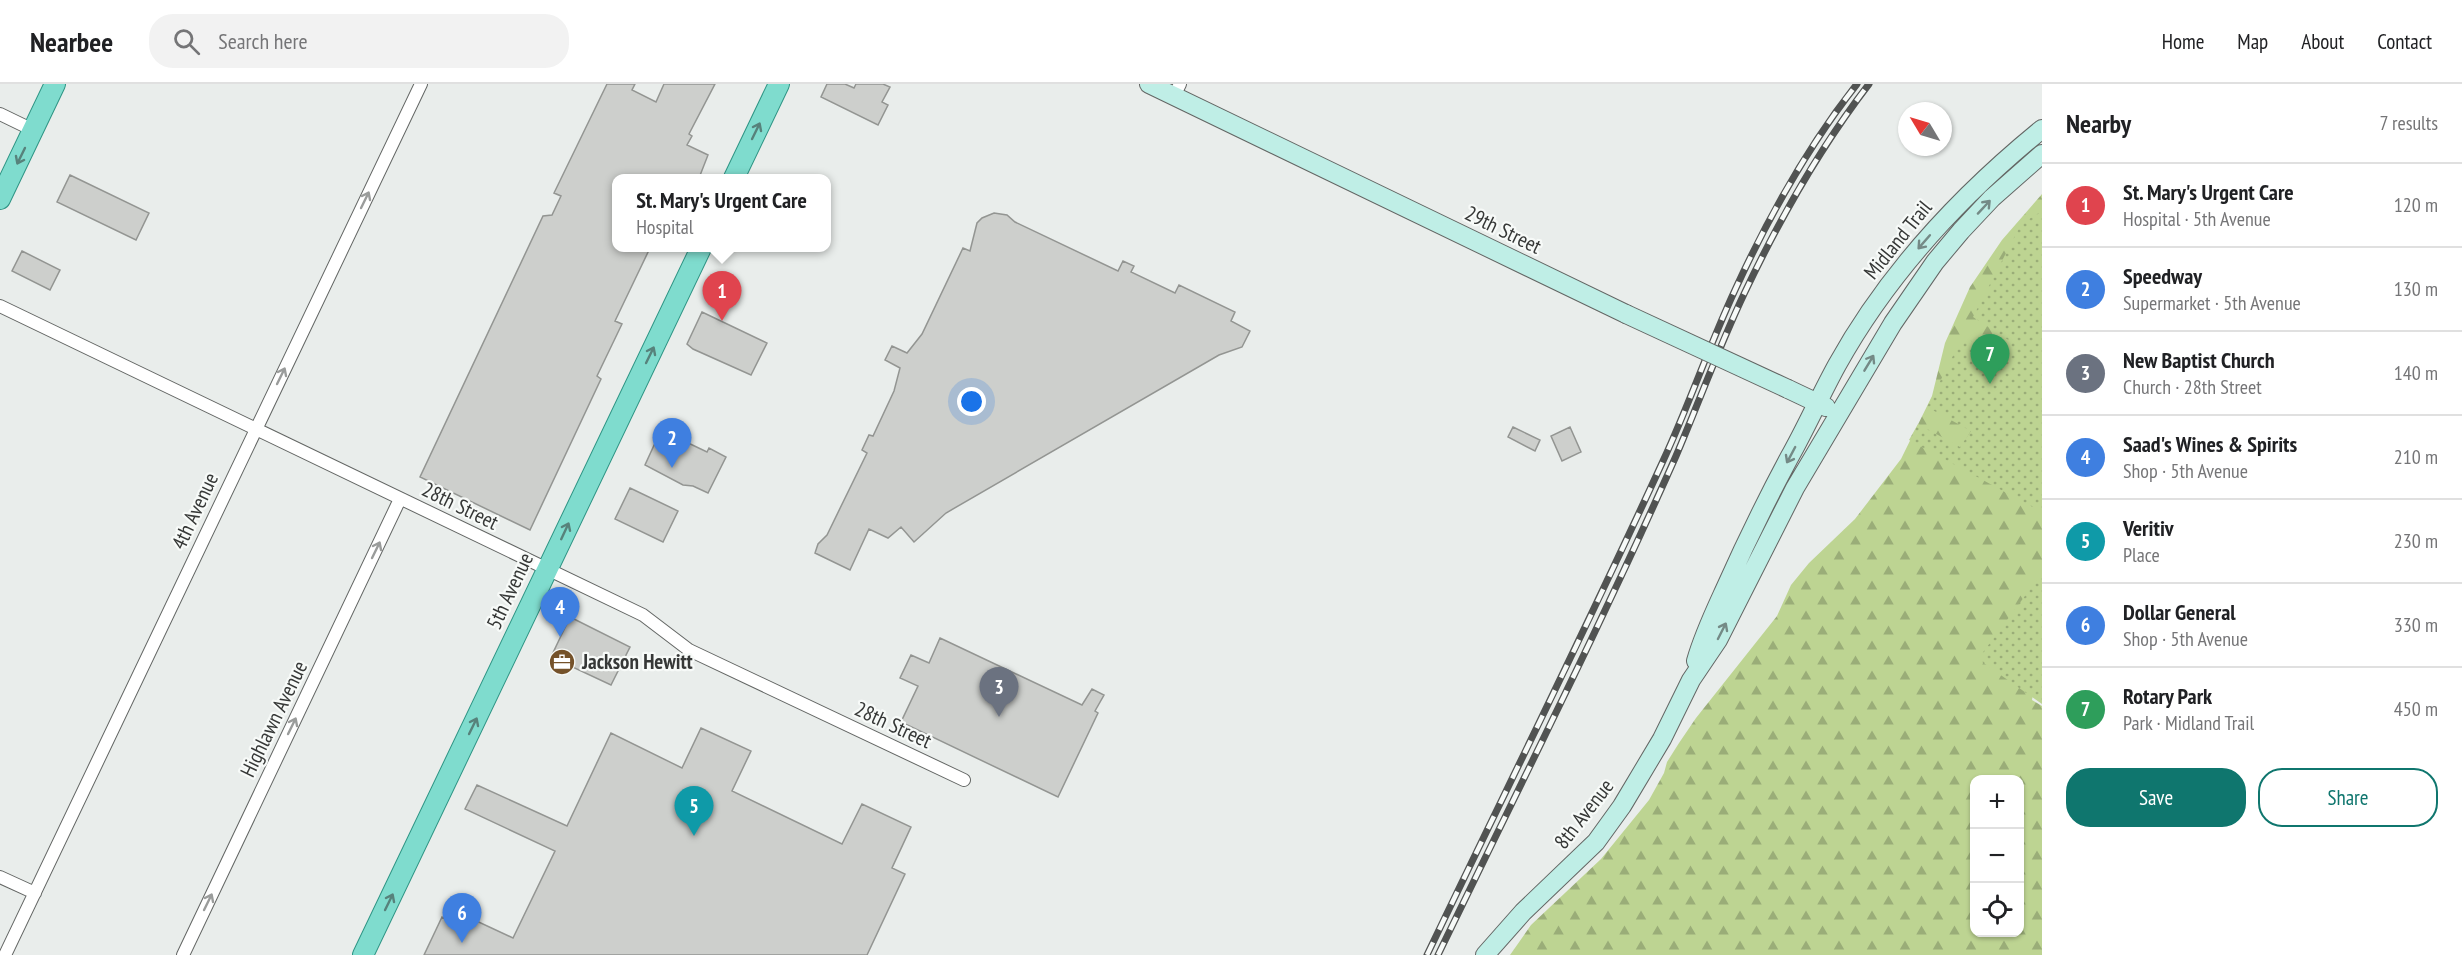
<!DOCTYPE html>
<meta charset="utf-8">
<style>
:root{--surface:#fff;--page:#f2f2f2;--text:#202124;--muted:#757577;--line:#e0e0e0;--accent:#0f766e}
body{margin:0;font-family:"PT Sans Narrow",sans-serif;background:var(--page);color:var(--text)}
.controls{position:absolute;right:18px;bottom:18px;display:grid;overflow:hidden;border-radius:12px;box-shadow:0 2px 4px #0004}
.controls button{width:54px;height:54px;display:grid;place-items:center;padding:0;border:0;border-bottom:2px solid var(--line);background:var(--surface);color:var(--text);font:30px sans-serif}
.compass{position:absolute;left:1898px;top:18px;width:54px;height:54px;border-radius:50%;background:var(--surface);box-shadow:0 2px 4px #0004;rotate:308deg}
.you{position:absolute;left:972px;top:318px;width:21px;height:21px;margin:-15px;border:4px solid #fff;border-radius:50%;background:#1a73e8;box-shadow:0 0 0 9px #1a73e833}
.badge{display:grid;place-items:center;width:39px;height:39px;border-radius:50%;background:var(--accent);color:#fff;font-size:20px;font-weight:700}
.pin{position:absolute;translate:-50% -50px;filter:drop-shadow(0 2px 3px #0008)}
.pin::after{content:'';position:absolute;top:32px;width:21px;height:18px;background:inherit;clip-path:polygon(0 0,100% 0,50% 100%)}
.popup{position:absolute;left:612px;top:90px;width:219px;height:78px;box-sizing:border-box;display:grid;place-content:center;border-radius:12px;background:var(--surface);filter:drop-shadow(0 2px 4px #0005);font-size:20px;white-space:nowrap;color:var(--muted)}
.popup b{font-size:22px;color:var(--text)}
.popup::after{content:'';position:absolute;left:50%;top:100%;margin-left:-12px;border:12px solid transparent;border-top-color:var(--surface)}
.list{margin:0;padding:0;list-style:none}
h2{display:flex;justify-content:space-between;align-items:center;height:78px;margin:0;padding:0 24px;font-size:26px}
h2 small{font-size:20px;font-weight:400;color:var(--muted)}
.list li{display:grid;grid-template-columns:39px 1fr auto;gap:18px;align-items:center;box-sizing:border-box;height:84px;padding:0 24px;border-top:2px solid var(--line)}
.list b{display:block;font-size:22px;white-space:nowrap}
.list p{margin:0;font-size:20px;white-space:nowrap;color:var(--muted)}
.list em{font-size:20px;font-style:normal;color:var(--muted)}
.actions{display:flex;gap:12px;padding:18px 24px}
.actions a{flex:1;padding:14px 0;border:2px solid var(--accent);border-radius:24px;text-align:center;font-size:21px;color:var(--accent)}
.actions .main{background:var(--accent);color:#fff}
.icon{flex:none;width:33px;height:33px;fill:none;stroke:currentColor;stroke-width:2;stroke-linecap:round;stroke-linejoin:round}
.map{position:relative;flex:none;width:2042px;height:871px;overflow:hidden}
header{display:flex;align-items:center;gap:36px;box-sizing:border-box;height:84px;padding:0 30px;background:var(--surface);border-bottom:2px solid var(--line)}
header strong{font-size:28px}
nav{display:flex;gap:33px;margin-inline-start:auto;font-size:21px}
.search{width:420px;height:54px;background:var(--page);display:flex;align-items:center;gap:15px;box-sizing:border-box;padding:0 21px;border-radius:24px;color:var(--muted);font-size:22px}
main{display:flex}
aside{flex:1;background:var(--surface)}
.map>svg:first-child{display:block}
.forest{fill:url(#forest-firs);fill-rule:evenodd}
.park{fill:url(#park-dots)}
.building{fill:#cdcfcc;stroke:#939592;stroke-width:1.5}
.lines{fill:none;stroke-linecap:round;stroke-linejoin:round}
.minor-casing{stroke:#636664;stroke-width:14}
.secondary-casing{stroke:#636664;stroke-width:20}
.primary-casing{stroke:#2e9484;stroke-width:22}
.minor{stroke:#fff;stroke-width:12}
.secondary{stroke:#bfeee6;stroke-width:18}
.primary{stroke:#7fdcce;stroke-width:20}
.rail-casing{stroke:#515352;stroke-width:7}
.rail{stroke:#f7faf8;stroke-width:4.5;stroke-dasharray:14;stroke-linecap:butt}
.secondary-bridge-casing{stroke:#636664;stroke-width:20;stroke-linecap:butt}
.secondary-bridge{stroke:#bfeee6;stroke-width:18}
.oneway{stroke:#57827b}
.oneway2{stroke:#9a9c9b}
.oneway3{stroke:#748a86}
.labels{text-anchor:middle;stroke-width:4.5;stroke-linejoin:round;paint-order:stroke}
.street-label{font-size:21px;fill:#363837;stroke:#f7faf8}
.poi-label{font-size:21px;font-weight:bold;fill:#363837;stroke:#f7faf8;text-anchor:start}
</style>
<header>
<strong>Nearbee</strong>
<div class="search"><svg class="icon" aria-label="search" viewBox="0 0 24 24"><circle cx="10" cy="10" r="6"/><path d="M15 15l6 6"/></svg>Search here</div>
<nav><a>Home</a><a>Map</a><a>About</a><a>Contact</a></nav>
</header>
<main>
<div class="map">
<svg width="2042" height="871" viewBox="0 0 2042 871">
<defs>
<pattern id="forest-firs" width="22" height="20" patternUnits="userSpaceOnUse" patternTransform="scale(1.5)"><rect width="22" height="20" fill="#bdd492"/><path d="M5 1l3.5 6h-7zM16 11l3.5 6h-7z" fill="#9aad78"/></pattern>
<pattern id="park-dots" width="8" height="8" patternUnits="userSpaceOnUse" patternTransform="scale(1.5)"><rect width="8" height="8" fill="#bdd492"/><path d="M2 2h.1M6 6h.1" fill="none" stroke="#9aad78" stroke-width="1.8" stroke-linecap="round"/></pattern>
</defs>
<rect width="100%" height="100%" fill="#e9edeb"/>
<path class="forest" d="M2042,110V556L2032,616L2042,622V871H1510L1531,841L1601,775L1649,716L1664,689L1667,678L1679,659L1696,634L1777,532L1791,501L1809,479L1855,435L1901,375L1932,312L1945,259L1970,203L2002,156ZM1974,696H2020V848H1974Z"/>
<path class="park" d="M2042,127V428L1909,356L1918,340L1960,363L1971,347L1927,323L1963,252L2003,277L2010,257L1973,233L2021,140Z
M2042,489V620L1978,575Z"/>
<path class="building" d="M607,0H635L632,6L656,18L664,0H715L689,50L692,52L687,61L708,71L699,94H617V164H650L615,237L622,240L597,292L601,295L530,446L420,393L543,132L552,131L561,112L554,109Z
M827,0H845L854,4L856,0H883L890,3L882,18L888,21L878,41L821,13Z
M70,91L149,129L136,156L57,118Z
M994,129L1007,131L1015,138L1118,187L1123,177L1134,182L1131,188L1175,209L1179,201L1235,228L1231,237L1250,247L1242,263L1219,271L946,429L914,458L901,443L888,454L869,445L850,486L815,469L818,460L827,451L867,369L862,366L869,351L873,352L894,307L900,284L885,276L892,262L907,269L922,250L963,164L970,167L977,139L982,134Z
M22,167L60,186L50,206L12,187Z
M702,228L767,259L751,291L693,265L687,260Z
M1513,343L1540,356L1535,367L1508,353Z
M1570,343L1581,368L1562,377L1551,352Z
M661,346L707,368L709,364L726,373L708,409L693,402L683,401L645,381Z
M630,404L678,427L663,458L615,435Z
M570,533L630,563L611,601L551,573Z
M940,554L1082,621L1092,605L1104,611L1095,627L1098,629L1058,713L901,638L918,602L900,594L911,571L929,579Z
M701,644L751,667L732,707L842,760L862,720L911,743L892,784L905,790L867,871H424L442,833L448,836L453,826L513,854L555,767L465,725L477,701L567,742L611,649L682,684Z"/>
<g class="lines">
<g class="minor-casing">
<path id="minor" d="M1174,12L1180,0
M0,30L33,46
M0,222L643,531L689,566L964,696
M0,793L35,809
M5,871L421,0
M183,871L400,415"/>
</g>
<g class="secondary-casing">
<path id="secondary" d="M1149,0L1626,230
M1788,305L1826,323
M1696,577C1703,552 1714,529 1725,505C1745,460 1766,417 1789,374C1806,344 1820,312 1837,281C1888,189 1961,111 2042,45
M1485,871L1523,828L1596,758L1622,722L1662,655L1691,596L1718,556L1795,404L1893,239L1935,178L1961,147L1992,114L2042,70"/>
</g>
<g class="primary-casing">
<path id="primary" d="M734,94L779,0
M0,115L55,0
M363,871L701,164"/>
</g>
<use href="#minor" class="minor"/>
<use href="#secondary" class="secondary"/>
<use href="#primary" class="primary"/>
<g class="rail-casing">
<path id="rail" d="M1427,871C1506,706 1587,543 1663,377C1689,321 1709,262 1735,206C1768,134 1808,62 1857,0
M1438,871C1518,705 1601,541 1676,372C1699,318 1719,263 1744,210C1779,136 1819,65 1869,0"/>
</g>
<use href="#rail" class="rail"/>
<g class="secondary-bridge-casing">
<path id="secondary-bridge" d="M1626,230L1788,305"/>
</g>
<use href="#secondary-bridge" class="secondary-bridge"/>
</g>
<defs><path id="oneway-shaft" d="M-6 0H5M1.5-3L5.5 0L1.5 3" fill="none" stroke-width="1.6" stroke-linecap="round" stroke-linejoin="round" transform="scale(1.5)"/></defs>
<g class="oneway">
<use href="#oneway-shaft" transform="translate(756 47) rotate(-64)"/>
<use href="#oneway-shaft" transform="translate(21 72) rotate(116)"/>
<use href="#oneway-shaft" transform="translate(650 271) rotate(-64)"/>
<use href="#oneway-shaft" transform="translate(565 447) rotate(-65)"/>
<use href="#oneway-shaft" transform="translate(473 642) rotate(-64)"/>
<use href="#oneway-shaft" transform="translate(389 818) rotate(-64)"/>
</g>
<g class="oneway2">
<use href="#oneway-shaft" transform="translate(365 116) rotate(-64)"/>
<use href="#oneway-shaft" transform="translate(281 292) rotate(-64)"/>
<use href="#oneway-shaft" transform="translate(376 466) rotate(-64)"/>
<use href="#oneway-shaft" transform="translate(292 642) rotate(-64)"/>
<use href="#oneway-shaft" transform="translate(208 818) rotate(-64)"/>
</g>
<g class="oneway3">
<use href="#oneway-shaft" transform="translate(1984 123) rotate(-47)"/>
<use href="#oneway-shaft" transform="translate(1924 158) rotate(131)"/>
<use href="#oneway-shaft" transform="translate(1869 279) rotate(-59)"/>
<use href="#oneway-shaft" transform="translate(1791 371) rotate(118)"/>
<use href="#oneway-shaft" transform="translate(1722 547) rotate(-63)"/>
</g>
<defs>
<g id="office-disc" transform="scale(1.35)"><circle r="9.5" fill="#75522a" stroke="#f7faf8"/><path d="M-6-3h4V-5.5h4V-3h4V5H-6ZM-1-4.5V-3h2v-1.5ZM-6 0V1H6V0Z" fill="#fff"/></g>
</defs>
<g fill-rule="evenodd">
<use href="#office-disc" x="562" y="578"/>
</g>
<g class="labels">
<g class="street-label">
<text transform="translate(1503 146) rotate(26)" y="7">29th Street</text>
<text transform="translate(1898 156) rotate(-51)" y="7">Midland Trail</text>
<text transform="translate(460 422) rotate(26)" y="7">28th Street</text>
<text transform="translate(195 427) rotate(-65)" y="7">4th Avenue</text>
<text transform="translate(510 507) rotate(-65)" y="7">5th Avenue</text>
<text transform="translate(274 635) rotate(-64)" y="7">Highlawn Avenue</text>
<text transform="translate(893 641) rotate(25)" y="7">28th Street</text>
<text transform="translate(1584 730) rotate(-52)" y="7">8th Avenue</text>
</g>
<g class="poi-label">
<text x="582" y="585">Jackson Hewitt</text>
</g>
</g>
</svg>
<div class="controls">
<button>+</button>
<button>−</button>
<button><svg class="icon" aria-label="locate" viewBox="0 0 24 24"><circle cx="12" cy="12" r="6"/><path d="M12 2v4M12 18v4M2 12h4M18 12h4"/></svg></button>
</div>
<svg class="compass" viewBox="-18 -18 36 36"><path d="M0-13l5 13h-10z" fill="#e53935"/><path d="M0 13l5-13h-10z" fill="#757577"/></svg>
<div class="you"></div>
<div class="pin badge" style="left:722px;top:237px;background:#e0444e">1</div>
<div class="popup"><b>St. Mary's Urgent Care</b>Hospital</div>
<div class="pin badge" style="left:672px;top:384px;background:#3f7fe0">2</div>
<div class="pin badge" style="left:999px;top:633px;background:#6b7280">3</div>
<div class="pin badge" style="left:560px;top:553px;background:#3f7fe0">4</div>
<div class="pin badge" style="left:694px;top:752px;background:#0f9aa8">5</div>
<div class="pin badge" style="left:462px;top:859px;background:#3f7fe0">6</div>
<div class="pin badge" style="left:1990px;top:300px;background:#2e9e5b">7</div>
</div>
<aside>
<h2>Nearby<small>7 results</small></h2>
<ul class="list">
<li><span class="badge" style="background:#e0444e">1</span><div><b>St. Mary's Urgent Care</b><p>Hospital · 5th Avenue</p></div><em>120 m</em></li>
<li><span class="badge" style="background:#3f7fe0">2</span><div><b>Speedway</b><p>Supermarket · 5th Avenue</p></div><em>130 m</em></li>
<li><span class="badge" style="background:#6b7280">3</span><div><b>New Baptist Church</b><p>Church · 28th Street</p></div><em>140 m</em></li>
<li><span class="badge" style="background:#3f7fe0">4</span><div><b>Saad's Wines &amp; Spirits</b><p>Shop · 5th Avenue</p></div><em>210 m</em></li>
<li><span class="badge" style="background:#0f9aa8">5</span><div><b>Veritiv</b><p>Place</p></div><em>230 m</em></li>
<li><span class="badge" style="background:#3f7fe0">6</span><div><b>Dollar General</b><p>Shop · 5th Avenue</p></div><em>330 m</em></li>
<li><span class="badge" style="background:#2e9e5b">7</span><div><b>Rotary Park</b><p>Park · Midland Trail</p></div><em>450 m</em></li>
</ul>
<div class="actions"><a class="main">Save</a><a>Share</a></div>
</aside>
</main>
